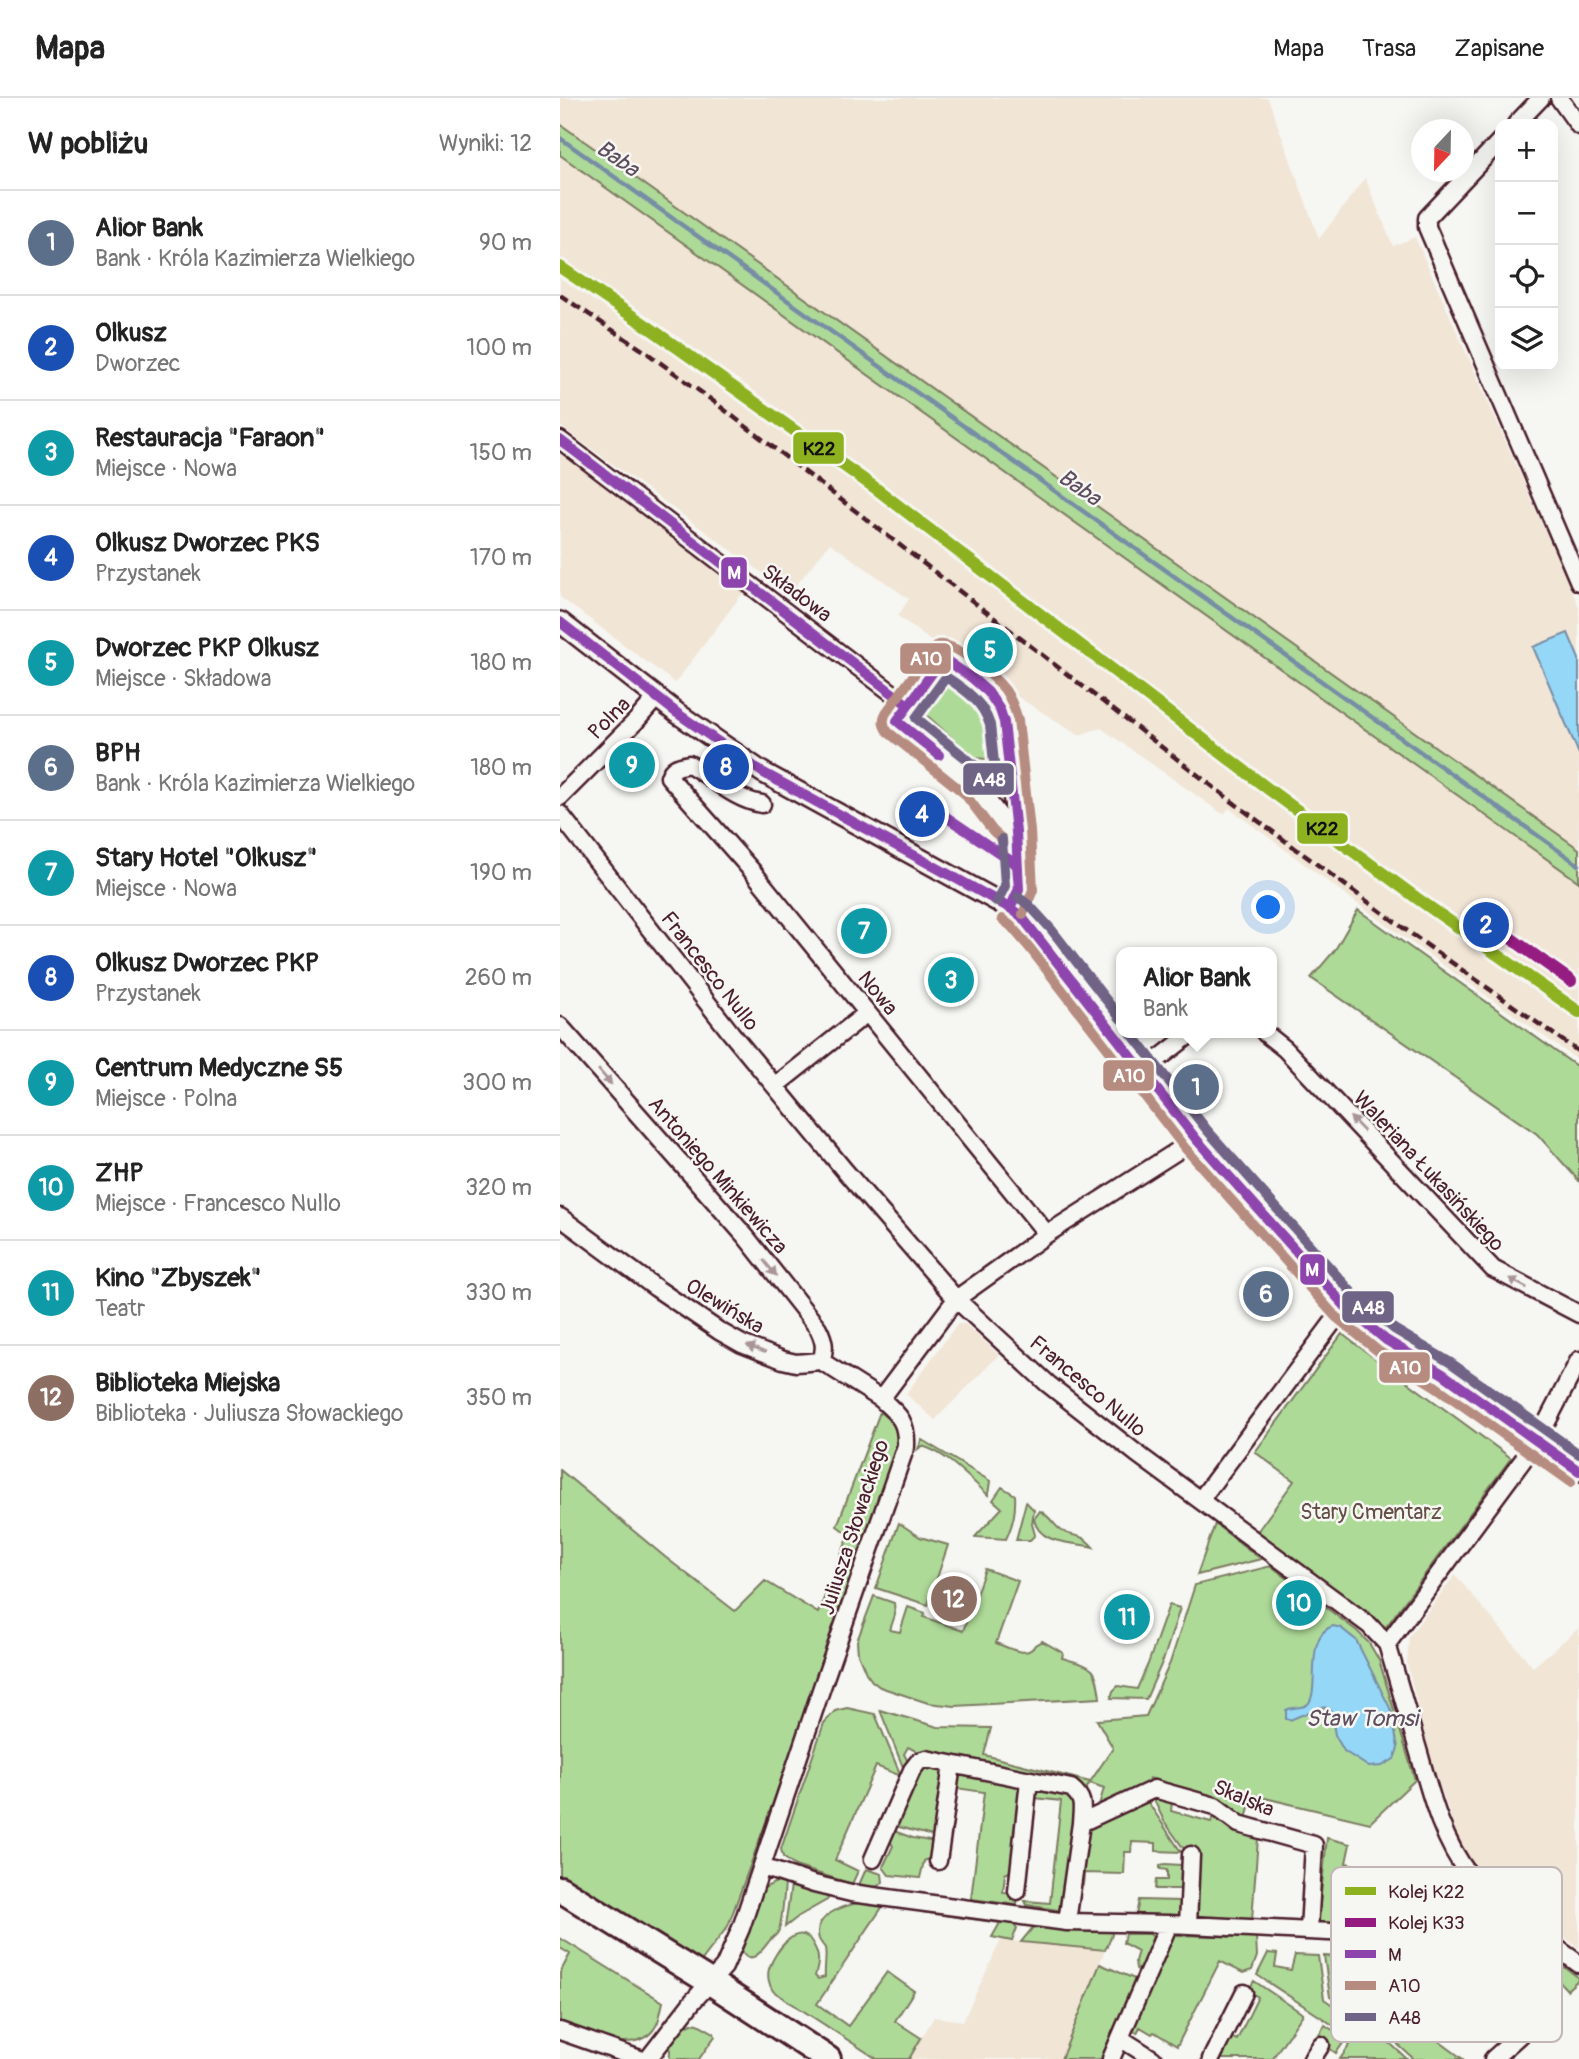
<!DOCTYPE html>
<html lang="pl">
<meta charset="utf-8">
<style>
:root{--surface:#fff;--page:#f6f6f6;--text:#222;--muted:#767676;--line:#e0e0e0;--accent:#1f6fb2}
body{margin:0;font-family:Pangolin,sans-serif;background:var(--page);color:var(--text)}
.controls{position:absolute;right:21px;top:21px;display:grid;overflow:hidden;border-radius:14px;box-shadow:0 7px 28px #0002}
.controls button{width:63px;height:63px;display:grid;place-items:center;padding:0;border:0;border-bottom:2px solid var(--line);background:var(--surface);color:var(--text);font:35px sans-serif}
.compass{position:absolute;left:851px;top:21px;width:63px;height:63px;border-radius:50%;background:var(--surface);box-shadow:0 7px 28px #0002;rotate:202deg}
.you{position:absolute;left:709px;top:810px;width:24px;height:24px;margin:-18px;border:5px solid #fff;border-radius:50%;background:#1a73e8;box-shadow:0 0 0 10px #1a73e833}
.badge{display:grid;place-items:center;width:46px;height:46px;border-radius:50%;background:var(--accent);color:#fff;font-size:23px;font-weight:700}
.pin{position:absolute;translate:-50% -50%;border:4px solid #fff;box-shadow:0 2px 7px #0006}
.popup{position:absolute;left:556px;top:849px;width:161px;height:91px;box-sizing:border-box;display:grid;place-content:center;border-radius:14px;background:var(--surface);filter:drop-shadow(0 2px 5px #0005);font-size:23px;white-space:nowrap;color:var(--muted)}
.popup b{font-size:26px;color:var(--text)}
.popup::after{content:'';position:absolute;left:50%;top:100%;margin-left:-14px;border:14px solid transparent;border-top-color:var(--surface)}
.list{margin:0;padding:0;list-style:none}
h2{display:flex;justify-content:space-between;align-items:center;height:91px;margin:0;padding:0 28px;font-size:30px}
h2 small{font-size:23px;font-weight:400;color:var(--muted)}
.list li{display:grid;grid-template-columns:46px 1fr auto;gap:21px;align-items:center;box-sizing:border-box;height:105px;padding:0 28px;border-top:2px solid var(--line)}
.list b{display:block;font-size:26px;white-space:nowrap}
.list p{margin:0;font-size:23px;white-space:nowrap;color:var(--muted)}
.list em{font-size:23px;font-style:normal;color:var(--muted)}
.icon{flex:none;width:38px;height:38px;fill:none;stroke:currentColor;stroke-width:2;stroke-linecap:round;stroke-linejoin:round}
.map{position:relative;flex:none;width:1019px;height:1961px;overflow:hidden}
header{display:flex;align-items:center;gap:42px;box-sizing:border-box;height:98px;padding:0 35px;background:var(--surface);border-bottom:2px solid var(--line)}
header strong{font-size:33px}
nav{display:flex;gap:38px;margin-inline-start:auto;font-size:24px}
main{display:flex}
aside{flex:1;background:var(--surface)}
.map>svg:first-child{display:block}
.built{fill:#f1e5d6}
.green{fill:#aeda98;stroke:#7c7c62;stroke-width:2}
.water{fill:#95d7f7;stroke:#778da5;stroke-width:2}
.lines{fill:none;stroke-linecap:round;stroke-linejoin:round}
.stream{stroke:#778da5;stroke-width:4.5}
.minor-casing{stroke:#4a1f2b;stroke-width:21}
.tertiary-casing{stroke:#4a1f2b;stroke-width:24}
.primary-casing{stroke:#4a1f2b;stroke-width:30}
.minor{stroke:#f6f6f2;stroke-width:16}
.tertiary{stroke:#f6f6f2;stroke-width:19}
.primary{stroke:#f6f6f2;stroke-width:24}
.rail{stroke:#4a1f2b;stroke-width:4.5;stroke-dasharray:10 5;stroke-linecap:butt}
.bus-1-casing{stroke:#f6f6f2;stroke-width:16}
.bus-2-casing{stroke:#f6f6f2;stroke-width:16}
.bus-3-casing{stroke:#f6f6f2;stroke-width:16}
.bus-1{stroke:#8e44ad;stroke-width:10}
.bus-2{stroke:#b78c80;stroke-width:10}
.bus-3{stroke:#6f6486;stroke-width:10}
.rail-1-casing{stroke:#f6f6f2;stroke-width:18}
.rail-2-casing{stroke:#f6f6f2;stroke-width:18}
.rail-1{stroke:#8eb120;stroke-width:12}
.rail-2{stroke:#951a80;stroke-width:12}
.oneway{fill:#a99598}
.labels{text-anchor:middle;stroke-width:5;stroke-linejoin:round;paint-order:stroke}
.street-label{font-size:21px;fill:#4a1f2b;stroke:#f6f6f2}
.park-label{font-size:21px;fill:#634e46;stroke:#f6f6f2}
.water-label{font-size:23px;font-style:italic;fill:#5d4d5e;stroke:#f6f6f2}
.key{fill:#f6f6f2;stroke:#c2b6b6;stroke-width:2}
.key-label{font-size:19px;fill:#4a1f2b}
.line-badge{stroke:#f6f6f2;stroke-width:2.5}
.badge-label{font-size:19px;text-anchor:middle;font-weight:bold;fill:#fff}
.pale-badge-label{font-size:19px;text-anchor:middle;font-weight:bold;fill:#111}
</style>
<header>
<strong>Mapa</strong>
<nav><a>Mapa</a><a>Trasa</a><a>Zapisane</a></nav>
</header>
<main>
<aside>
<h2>W pobliżu<small>Wyniki: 12</small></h2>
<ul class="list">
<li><span class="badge" style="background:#5c6f8a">1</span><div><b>Alior Bank</b><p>Bank · Króla Kazimierza Wielkiego</p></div><em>90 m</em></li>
<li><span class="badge" style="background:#1a4fb4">2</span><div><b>Olkusz</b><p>Dworzec</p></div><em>100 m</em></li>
<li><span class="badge" style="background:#0f9aa8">3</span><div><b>Restauracja &quot;Faraon&quot;</b><p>Miejsce · Nowa</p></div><em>150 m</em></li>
<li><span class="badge" style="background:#1a4fb4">4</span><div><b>Olkusz Dworzec PKS</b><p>Przystanek</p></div><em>170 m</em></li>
<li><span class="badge" style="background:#0f9aa8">5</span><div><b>Dworzec PKP Olkusz</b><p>Miejsce · Składowa</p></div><em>180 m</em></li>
<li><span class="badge" style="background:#5c6f8a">6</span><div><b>BPH</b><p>Bank · Króla Kazimierza Wielkiego</p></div><em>180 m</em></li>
<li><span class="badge" style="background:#0f9aa8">7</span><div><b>Stary Hotel &quot;Olkusz&quot;</b><p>Miejsce · Nowa</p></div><em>190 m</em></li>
<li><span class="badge" style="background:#1a4fb4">8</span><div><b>Olkusz Dworzec PKP</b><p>Przystanek</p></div><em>260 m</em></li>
<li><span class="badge" style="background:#0f9aa8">9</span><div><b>Centrum Medyczne S5</b><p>Miejsce · Polna</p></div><em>300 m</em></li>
<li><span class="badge" style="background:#0f9aa8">10</span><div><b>ZHP</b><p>Miejsce · Francesco Nullo</p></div><em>320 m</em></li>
<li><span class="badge" style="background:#0f9aa8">11</span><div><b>Kino &quot;Zbyszek&quot;</b><p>Teatr</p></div><em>330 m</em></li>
<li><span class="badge" style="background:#8d6e63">12</span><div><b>Biblioteka Miejska</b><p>Biblioteka · Juliusza Słowackiego</p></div><em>350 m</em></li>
</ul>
</aside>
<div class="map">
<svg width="1019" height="1961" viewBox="0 0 1019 1961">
<rect width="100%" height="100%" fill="#f6f6f2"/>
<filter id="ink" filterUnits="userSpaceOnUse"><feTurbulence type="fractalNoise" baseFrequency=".0143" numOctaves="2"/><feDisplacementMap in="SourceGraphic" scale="14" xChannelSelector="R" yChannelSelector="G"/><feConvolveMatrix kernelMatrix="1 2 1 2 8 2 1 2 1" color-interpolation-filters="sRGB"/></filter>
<g filter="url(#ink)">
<path class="built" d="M0,0H708L759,141L805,80L833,148L855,139L1019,509V751L0,26Z
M0,57L1019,784V963L832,831L669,710L665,715H661L541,630L519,637L381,551L338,518L349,501L270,445L230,495L0,328Z
M0,355L185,492L115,585L0,499Z
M397,1226H405L439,1257L375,1322L346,1296Z
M895,1477L973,1569L1019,1530V1850L929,1784L918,1773L902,1751L872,1665L847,1566L849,1538Z
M441,1842L545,1852L501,1961H349L374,1919L403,1923Z"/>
<path class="green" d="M0,26L1019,751V784L0,57Z
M382,583H390C411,597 434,609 437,636C438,647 434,654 426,661L416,660L410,656L363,614C364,602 374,591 382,583Z
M798,812L1019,970V1083L977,1036L751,880L775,852Z
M782,1236L951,1360L826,1529L697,1434L734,1383L695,1354Z
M320,1314L340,1332L336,1350L257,1584L168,1828L139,1866L0,1784V1372L105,1459L175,1513L205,1483L258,1515L289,1437L277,1428Z
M362,1342L430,1383L428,1397C409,1380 387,1355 362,1348L358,1351Z
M442,1389L455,1397C456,1414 453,1426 446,1441L415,1439L442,1410L433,1402Z
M466,1404L474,1412L472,1426L475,1437L470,1442H456Z
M480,1413C490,1418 494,1428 502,1433C516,1441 519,1433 533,1449C513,1444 479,1447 474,1421Z
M339,1425L360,1439L388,1447L368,1507L316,1490Z
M655,1426L701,1461L637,1477Z
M711,1468L797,1533L809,1545L819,1562L855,1682L810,1725L692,1697L686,1721L657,1699L589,1680L585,1691L538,1711L544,1690L530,1685L525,1692L521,1693L364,1657L348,1649L344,1656L349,1666L345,1674L320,1612L378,1629L431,1630L424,1657L530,1684L553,1650L537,1622L586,1618L610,1565L635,1487Z
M425,1471L458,1483L436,1545C449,1550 468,1561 475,1547L482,1543L503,1555L502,1560C533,1569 536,1567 540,1600L395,1608L368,1605L320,1589L312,1583L306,1575L298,1556L297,1543L314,1498L334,1505L335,1517L330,1532L340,1534L348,1509L365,1515L364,1519L403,1533Z
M609,1507L620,1510L604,1560L586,1601L551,1600L553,1593L558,1588L577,1591L588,1566Z
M287,1610L315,1616L341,1678L316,1668L275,1762L298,1773L292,1786L235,1768L223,1759L221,1751L264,1625L275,1613Z
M360,1667L381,1669L384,1673L376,1739L332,1727Z
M398,1674L459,1686L462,1691L456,1771L445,1776L443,1794L458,1796L457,1807L411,1801L424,1694L396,1690Z
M476,1690L502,1693L517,1705L502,1809L498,1812L467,1807L465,1803L490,1805L501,1703L475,1700Z
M596,1699L612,1704L611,1713L651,1724L656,1715L744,1752L698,1740L692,1822L639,1819L635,1815L626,1754L604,1723L593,1700Z
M586,1701L621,1754L596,1753V1745L572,1744L571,1754H565L564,1776L524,1775L523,1787L518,1785L525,1734L533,1726Z
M331,1732L353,1740L375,1744L372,1759L364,1763L360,1780L329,1777L323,1769L333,1748L328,1739Z
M767,1740L790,1746L786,1765L854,1781L840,1829L758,1824Z
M605,1766L621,1767L624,1769L620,1791H595L596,1782H607V1772L600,1771V1767Z
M306,1771L322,1776L323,1784C317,1792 307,1788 299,1787Z
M216,1784L225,1785C224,1795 222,1828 218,1834C216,1838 213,1839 210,1842C203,1851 192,1869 182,1853L198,1801L202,1791Z
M231,1787L269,1799L267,1802L239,1818L225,1829Z
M579,1802L620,1803L622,1813L618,1818L576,1817Z
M301,1805L323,1808L257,1906L288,1928L327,1874L354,1893L335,1923L361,1940L349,1961H317L213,1893C209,1887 207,1878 209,1871C214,1854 239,1820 253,1846C260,1858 259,1865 255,1878L258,1881L265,1879C264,1871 267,1858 265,1850C263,1847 260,1844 259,1841C252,1817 284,1807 301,1805Z
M364,1812L450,1823L457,1830L452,1843L432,1839L440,1825L362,1814Z
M474,1828L551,1833L552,1837L545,1852L461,1844Z
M565,1836H589L594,1839L593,1846L582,1872L576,1871L575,1863L578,1853L563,1845Z
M613,1837L696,1839L697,1858L692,1872L683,1875L660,1863L617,1948L594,1934L592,1936L580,1929L577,1935L573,1932L582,1905Z
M0,1840L103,1904C101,1911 100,1920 97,1926C80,1961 27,1936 0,1927V1875L10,1856L0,1850Z
M965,1840L1019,1880V1881L1007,1892L962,1843Z
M708,1855L717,1856L715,1869L731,1872L735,1857L758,1858L764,1901L797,1924L788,1937L697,1877Z
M764,1858L884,1865L832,1938L828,1935L826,1937L770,1899Z
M902,1865L949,1937L945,1941L879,1896L864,1916L874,1924L869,1931L853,1919L883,1876L890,1881Z
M540,1866L577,1882L545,1961H501Z
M694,1883L743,1916L712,1961H655L666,1937L677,1942L698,1899L688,1893Z
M850,1922L903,1961H854L835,1944Z
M132,1925L138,1926L154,1935L155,1938L139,1961H110C109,1940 113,1933 132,1925Z
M765,1927L786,1941L776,1955L756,1941Z
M803,1928L832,1947L847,1961H780Z"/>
<path class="water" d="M1008,535L1019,561V656L973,549Z
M773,1528L781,1530L796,1542L831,1612L838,1650L834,1661L822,1668L809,1669L784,1653L775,1637L771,1613L767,1610L761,1609L730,1622L726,1621V1612C733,1608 743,1611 748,1606C761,1592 743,1537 773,1528Z"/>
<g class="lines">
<path class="stream" d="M0,40L1019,767"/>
<g class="minor-casing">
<path id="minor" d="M999,0L1019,28
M956,26L981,0
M940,43L867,120V129L1019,484
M0,342L348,607
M0,699L76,623L97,599
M202,706C174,702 153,679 129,666C119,668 112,669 109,679L193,774L487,1136
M0,716L171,935L285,1073L396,1201L488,1286L576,1355L809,1527L827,1546C838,1582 848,1618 859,1655C871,1698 882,1742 910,1778C933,1809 987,1842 1019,1866
M450,810L459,791L456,734L444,624C436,590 410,579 383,560L337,623L414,685L444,724L456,734
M0,928L186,1139L258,1230C264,1242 266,1250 261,1263
M705,935L725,951L933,1171L1019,1216
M584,972L632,935
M215,988L307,915
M0,1119L96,1190L159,1233L182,1246L223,1262L236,1265L261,1263L321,1301
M641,1401L785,1208
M827,1546L977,1343L1019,1262
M313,1761L352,1672L359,1663L366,1661L511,1690C525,1701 522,1709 521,1725L594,1691L655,1708L679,1726L754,1747L749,1832
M378,1763L392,1667
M202,1769L254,1786L291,1795L507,1824L609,1826L870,1839C906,1838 915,1834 937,1805
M457,1793L469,1682
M507,1824L521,1725
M628,1827L631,1757
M894,1838L973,1925L933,1961
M0,1933L80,1961
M560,1940L609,1826
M88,1961L133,1903L164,1869L181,1830L262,1589L346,1348C347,1323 339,1317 321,1301L396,1201L487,1136L636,1041
M551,1961L560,1940L593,1961
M651,1961L684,1895
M752,1961L761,1947"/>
</g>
<g class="tertiary-casing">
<path id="tertiary" d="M0,524L117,615L202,674L450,810L461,818L480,840L636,1041L785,1208L826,1242L883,1276L1019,1373"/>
</g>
<g class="primary-casing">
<path id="primary" d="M0,1791L150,1884L268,1961"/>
</g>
<use href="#minor" class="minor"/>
<use href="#tertiary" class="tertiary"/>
<use href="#primary" class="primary"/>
<path class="rail" d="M0,197L87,255L153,303L678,708L861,843L1019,954"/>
<g class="bus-1-casing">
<path id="bus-1" d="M0,342L348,607
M0,524L117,615L202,674L450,810L461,818L636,1041L785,1208L826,1242L883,1276L1019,1373
M337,623L383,560L412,580L428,594L440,612L444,624L456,734L459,791L450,810
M337,623L379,657
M376,712L457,767L459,791L455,800"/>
</g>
<g class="bus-2-casing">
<path id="bus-2" d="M442,741L433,733L404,695L328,634C323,628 322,622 326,615L372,552L378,547C396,544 434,578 445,592C451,601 455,612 458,622L470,733
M463,816L473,792L470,733
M442,821L451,828L469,849L625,1050L775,1218L818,1253L875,1288L1011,1384"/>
</g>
<g class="bus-3-casing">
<path id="bus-3" d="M386,579C406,592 423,604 430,627L437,692L423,674L356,620Z
M458,799L470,808L491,831L561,921
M437,804L445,788L442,741
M571,935L647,1032L795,1198L834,1231L891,1265L1019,1356"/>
</g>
<use href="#bus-1" class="bus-1"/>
<use href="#bus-2" class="bus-2"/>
<use href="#bus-3" class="bus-3"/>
<g class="rail-1-casing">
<path id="rail-1" d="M0,169L87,228L314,389L707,690L858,801L1019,914"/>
</g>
<g class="rail-2-casing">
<path id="rail-2" d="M928,824L1011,883"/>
</g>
<use href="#rail-1" class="rail-1"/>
<use href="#rail-2" class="rail-2"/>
</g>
<defs><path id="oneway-solid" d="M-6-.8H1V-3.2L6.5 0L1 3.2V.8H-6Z" transform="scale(1.75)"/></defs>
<g class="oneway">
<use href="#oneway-solid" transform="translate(45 979) rotate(49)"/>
<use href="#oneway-solid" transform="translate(797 1026) rotate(-134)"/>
<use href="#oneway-solid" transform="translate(210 1170) rotate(51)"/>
<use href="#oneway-solid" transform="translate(958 1185) rotate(-152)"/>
<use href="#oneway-solid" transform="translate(196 1251) rotate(-159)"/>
</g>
</g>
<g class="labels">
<g class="street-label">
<text transform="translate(237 495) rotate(37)" y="7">Składowa</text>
<text transform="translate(49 620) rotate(-45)" y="7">Polna</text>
<text transform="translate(150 873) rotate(52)" y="7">Francesco Nullo</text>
<text transform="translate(318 895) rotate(51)" y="7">Nowa</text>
<text transform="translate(869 1073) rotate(47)" y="7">Waleriana Łukasińskiego</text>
<text transform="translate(158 1077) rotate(49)" y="7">Antoniego Minkiewicza</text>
<text transform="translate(165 1208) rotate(31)" y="7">Olewińska</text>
<text transform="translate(528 1288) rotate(40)" y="7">Francesco Nullo</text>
<text transform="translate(294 1429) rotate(-72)" y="7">Juliusza Słowackiego</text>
<text transform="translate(684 1700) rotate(23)" y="7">Skalska</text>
</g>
<g class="park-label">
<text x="811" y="1421">Stary Cmentarz</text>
</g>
<g class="water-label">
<text transform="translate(58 60) rotate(35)" y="8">Baba</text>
<text transform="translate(520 389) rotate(35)" y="8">Baba</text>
<text x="802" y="1628">Staw Tomsi</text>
</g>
</g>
<rect x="771" y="1769" width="231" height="175" rx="10" class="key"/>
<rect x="785" y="1789" width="31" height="8" fill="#8eb120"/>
<rect x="785" y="1820" width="31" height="9" fill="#951a80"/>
<rect x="785" y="1852" width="31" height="8" fill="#8e44ad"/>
<rect x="785" y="1883" width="31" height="9" fill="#b78c80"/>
<rect x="785" y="1915" width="31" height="8" fill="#6f6486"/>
<g class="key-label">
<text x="828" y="1800">Kolej K22</text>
<text x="828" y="1831">Kolej K33</text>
<text x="828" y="1863">M</text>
<text x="828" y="1894">A10</text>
<text x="828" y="1926">A48</text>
</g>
<g class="line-badge">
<rect x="232" y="333" width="53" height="34" rx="7" fill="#8eb120"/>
<rect x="160" y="458" width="28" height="33" rx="7" fill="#8e44ad"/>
<rect x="339" y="544" width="53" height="33" rx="7" fill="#b78c80"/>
<rect x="402" y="664" width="53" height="34" rx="7" fill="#6f6486"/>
<rect x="736" y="714" width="53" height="33" rx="7" fill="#8eb120"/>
<rect x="542" y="961" width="53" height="33" rx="7" fill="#b78c80"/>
<rect x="739" y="1155" width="27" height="33" rx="7" fill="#8e44ad"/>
<rect x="781" y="1192" width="54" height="34" rx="7" fill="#6f6486"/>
<rect x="818" y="1253" width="53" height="33" rx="7" fill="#b78c80"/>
</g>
<g class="badge-label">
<text x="174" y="481">M</text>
<text x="366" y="567">A10</text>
<text x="429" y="688">A48</text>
<text x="569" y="984">A10</text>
<text x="752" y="1178">M</text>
<text x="808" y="1216">A48</text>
<text x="845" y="1276">A10</text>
</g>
<g class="pale-badge-label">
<text x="259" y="357">K22</text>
<text x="762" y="737">K22</text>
</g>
</svg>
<div class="controls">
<button>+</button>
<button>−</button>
<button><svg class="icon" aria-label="locate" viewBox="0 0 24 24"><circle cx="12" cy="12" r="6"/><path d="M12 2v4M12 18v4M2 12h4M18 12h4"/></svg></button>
<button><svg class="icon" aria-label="layers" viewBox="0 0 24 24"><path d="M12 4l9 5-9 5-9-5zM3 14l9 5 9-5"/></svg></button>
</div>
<svg class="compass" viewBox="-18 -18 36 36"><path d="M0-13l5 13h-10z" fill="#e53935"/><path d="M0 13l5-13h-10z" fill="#767676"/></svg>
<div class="you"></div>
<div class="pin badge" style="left:636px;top:989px;background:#5c6f8a">1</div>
<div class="popup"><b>Alior Bank</b>Bank</div>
<div class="pin badge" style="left:926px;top:827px;background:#1a4fb4">2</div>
<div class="pin badge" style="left:391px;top:882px;background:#0f9aa8">3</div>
<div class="pin badge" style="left:362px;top:716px;background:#1a4fb4">4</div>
<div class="pin badge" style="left:430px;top:552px;background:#0f9aa8">5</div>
<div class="pin badge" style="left:706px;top:1196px;background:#5c6f8a">6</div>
<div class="pin badge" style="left:304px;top:833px;background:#0f9aa8">7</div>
<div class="pin badge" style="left:166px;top:669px;background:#1a4fb4">8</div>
<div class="pin badge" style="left:72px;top:667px;background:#0f9aa8">9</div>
<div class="pin badge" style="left:739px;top:1505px;background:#0f9aa8">10</div>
<div class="pin badge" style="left:567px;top:1519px;background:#0f9aa8">11</div>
<div class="pin badge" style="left:394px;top:1501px;background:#8d6e63">12</div>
</div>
</main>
